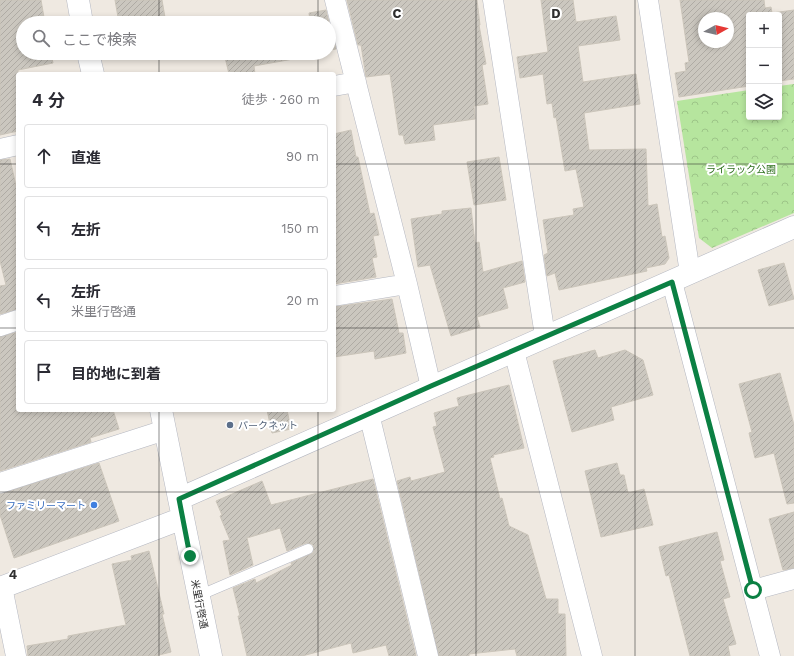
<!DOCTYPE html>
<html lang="ja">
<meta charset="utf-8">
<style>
:root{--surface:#fff;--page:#f2f2f3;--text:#2b2b33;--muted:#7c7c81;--line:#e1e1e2}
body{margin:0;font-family:"Work Sans","Noto Sans JP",sans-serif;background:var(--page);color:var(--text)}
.controls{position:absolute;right:12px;top:12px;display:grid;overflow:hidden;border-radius:4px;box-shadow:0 2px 6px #0003}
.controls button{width:36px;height:36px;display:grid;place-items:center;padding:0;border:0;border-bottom:1px solid var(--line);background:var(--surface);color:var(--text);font:20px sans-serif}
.compass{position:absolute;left:698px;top:12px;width:36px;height:36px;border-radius:50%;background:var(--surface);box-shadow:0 2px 6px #0003;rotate:82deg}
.stop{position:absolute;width:12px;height:12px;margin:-9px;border:3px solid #0b8043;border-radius:50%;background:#fff}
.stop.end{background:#0b8043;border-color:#fff;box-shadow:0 1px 4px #0008}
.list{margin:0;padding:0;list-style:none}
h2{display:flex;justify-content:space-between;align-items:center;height:52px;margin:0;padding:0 16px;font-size:17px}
h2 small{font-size:13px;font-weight:400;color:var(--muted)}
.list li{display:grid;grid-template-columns:26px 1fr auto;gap:12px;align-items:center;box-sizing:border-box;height:64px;margin:0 8px 8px;padding:0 8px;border:1px solid var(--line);border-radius:4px}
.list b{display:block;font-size:15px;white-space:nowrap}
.list p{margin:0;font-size:13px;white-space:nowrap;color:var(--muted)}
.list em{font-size:13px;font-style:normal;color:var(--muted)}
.icon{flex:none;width:22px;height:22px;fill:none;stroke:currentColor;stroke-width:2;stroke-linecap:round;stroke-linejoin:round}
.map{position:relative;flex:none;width:794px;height:656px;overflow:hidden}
.search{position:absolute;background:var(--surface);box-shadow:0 2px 6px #0003;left:16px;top:16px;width:320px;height:44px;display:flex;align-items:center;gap:10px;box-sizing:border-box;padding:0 14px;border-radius:22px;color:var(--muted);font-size:15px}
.panel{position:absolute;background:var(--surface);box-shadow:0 2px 6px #0003;left:16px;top:72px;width:320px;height:340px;border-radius:4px}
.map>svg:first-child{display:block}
.park{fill:url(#park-crowns)}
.building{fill:url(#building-hatch);stroke:#cbc5ba;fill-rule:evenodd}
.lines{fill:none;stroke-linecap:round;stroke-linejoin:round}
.lane-casing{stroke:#b4b7c1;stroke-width:11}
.street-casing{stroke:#b4b7c1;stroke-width:21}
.secondary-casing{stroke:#b4b7c1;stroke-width:23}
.lane{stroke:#fff;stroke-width:10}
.street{stroke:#fff;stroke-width:20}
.secondary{stroke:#fff;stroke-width:22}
.route{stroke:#0b8043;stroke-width:5}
.grid{fill:none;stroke:#2e2e2e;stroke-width:1;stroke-opacity:0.55}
.service-dot{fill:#5c6f8a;stroke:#fff;stroke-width:1.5}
.shop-dot{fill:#3f7fe0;stroke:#fff;stroke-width:1.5}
.labels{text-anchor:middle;stroke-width:4;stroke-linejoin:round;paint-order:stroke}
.park-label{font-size:10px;fill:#2c6e1b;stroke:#fff}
.service-label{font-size:10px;fill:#4e5e75;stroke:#fff;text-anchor:start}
.shop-label{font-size:10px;fill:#366cbe;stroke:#fff;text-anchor:end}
.street-label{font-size:10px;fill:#2e2e2e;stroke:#fff}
.grid-label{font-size:13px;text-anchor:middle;font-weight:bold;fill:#2e2e2e;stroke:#fff;stroke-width:4;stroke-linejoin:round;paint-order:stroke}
</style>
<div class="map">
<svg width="794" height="656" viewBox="0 0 794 656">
<defs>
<pattern id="park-crowns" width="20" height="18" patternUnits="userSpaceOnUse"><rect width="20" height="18" fill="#b6e59e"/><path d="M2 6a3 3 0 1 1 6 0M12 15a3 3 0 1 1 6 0" fill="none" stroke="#9dc588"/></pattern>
<pattern id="building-hatch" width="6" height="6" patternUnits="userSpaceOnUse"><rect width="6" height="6" fill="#cbc7bf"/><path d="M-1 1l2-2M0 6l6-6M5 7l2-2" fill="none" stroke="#afaba4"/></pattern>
</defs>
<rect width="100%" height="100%" fill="#efe9e1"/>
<path class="park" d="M794,84V213L712,248L699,238L677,101L749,90V117H779V86Z"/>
<path class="building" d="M0,0H41L45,23H23V53H51L53,63L18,70V131L0,135Z
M115,0H162L166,23H119Z
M347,0H477L480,25H479L486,64L482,65L488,104L474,106L475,119L433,125L435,140L405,144L403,135H399L390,74L366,77L361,45H358Z
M541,0H573L576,22L616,16L620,40L578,46L583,82L636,74L640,104L584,113L589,150L646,149L648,206L657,204L662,237L665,236L669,258L665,264L646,268L647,271L559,290L555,273L547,276L544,255L548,253L543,220L574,215L573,209L584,207L576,169L565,171L556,117L554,118L552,103L547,104L543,74L520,78L517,57L548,52Z
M680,0H764L765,8L771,7L772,13L794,10V79L779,81V15H749V86L679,97L675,73L686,71L685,63L689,62ZM704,18H728V42H704Z
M326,10L329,23H301L310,21L309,13Z
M329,23L336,49L329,50Z
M224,53H314H311L310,56L254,66L255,74H229Z
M351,130L356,157H358L370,214L374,213L379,235L373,236L377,257L372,258L376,277L334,284V134Z
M499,157L506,200L474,205L467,162Z
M10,159L18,195V309L0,314V286L6,285L0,261V160Z
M471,208L475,243L479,242L483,272L522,261L525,282L503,288L508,308L477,317L480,327L451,336L430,265L418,267L411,219L442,214V211Z
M784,263L794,299L769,306L758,270Z
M392,299L399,333H403L406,353L375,359L374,351L334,357V307Z
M18,332V410H113L119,429L90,438L91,442L0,471V337Z
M595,350L598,358L625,350L643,360L653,395L611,407L614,420L572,432L553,361Z
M780,373L794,425V503L787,504L774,453L755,458L749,433L752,432L739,384Z
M509,385L524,448L493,455L494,457L490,458L500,499L502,498L509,526L528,535L546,599H558V614H565L566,656H517L515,649L469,654V656H439L397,481L410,477L411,481L445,472L433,427L437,426L434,413L459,406L457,398Z
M267,410H287L291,429L272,433Z
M99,463L119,521L14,558L0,515V494Z
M617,463L620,475H624L628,493L644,489L653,525L601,537L585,471Z
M373,479L416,656H389L386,645L353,653L351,643L302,656H247L238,616H240L233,588L255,579L256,583L292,565L291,563L313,553L314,547L312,544L306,543L287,551L280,528L247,538L253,565L230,575L223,541L230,540L220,516L222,515L216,501L262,481L271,505Z
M794,512V568L783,570L769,519Z
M717,532L724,560L720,561L730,597L723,599L736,644L728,646L730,656H690L669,575L666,576L659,547Z
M149,551L164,614H162L171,652L155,656H28L27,646L68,639V636L126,625L112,564L132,560L131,556Z"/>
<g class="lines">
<g class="lane-casing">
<path id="lane" d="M198,596L308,549"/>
</g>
<g class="street-casing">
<path id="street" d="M335,0L407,284L431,387
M493,0L545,336
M648,0L690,273
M334,86L356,82
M0,149L18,145
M672,282L770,656
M334,296L407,284
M0,326L18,320
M514,351L592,656
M369,414L428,656
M0,483L165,430
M2,587L16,656
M753,590L794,579"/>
</g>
<g class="secondary-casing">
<path id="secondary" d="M78,0L82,23
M88,53L93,74
M161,410L211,656
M179,499L794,227
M0,588L183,518"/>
</g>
<use href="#lane" class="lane"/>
<use href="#street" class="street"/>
<use href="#secondary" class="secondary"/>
</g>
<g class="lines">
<path class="route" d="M190,556L179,499L431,386L672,282L753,590"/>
</g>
<path class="grid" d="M159,0V23M318,0V23M476,0V656M635,0V656M159,53V74M318,53V74M0,164H18M334,164H794M0,328H18M334,328H794M159,410V656M318,410V656M0,492H794"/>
<circle class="service-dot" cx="230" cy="425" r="4"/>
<circle class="shop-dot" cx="94" cy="505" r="4"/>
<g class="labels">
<g class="park-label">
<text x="741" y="173">ライラック公園</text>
</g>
<g class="service-label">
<text x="238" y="429">パークネット</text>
</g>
<g class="shop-label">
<text x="86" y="509">ファミリーマート</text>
</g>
<g class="street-label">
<text transform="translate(200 604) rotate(79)" y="4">米里行啓通</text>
</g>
</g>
<g class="grid-label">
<text x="397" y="18">C</text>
<text x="556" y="18">D</text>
<text x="13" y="579">4</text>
</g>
</svg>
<div class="controls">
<button>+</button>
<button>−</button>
<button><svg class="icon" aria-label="layers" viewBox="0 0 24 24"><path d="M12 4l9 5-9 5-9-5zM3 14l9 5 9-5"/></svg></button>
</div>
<svg class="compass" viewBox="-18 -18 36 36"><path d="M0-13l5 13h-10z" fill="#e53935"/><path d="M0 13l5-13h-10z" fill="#7c7c81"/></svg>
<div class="stop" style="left:753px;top:590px"></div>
<div class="stop end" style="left:190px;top:556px"></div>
<div class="search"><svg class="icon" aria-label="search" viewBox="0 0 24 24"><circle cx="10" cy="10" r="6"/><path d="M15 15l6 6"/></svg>ここで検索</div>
<section class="panel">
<h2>4 分<small>徒歩 · 260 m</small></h2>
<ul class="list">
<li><svg class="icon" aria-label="ahead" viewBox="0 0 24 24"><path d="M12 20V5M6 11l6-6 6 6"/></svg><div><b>直進</b></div><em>90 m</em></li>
<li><svg class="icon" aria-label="left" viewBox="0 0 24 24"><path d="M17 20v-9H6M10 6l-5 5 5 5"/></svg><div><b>左折</b></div><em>150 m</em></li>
<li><svg class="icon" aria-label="left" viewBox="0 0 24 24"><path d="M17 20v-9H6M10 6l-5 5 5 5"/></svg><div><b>左折</b><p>米里行啓通</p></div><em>20 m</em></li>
<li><svg class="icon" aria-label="arrive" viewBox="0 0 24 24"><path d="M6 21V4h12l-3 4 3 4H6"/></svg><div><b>目的地に到着</b></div></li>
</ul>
</section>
</div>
